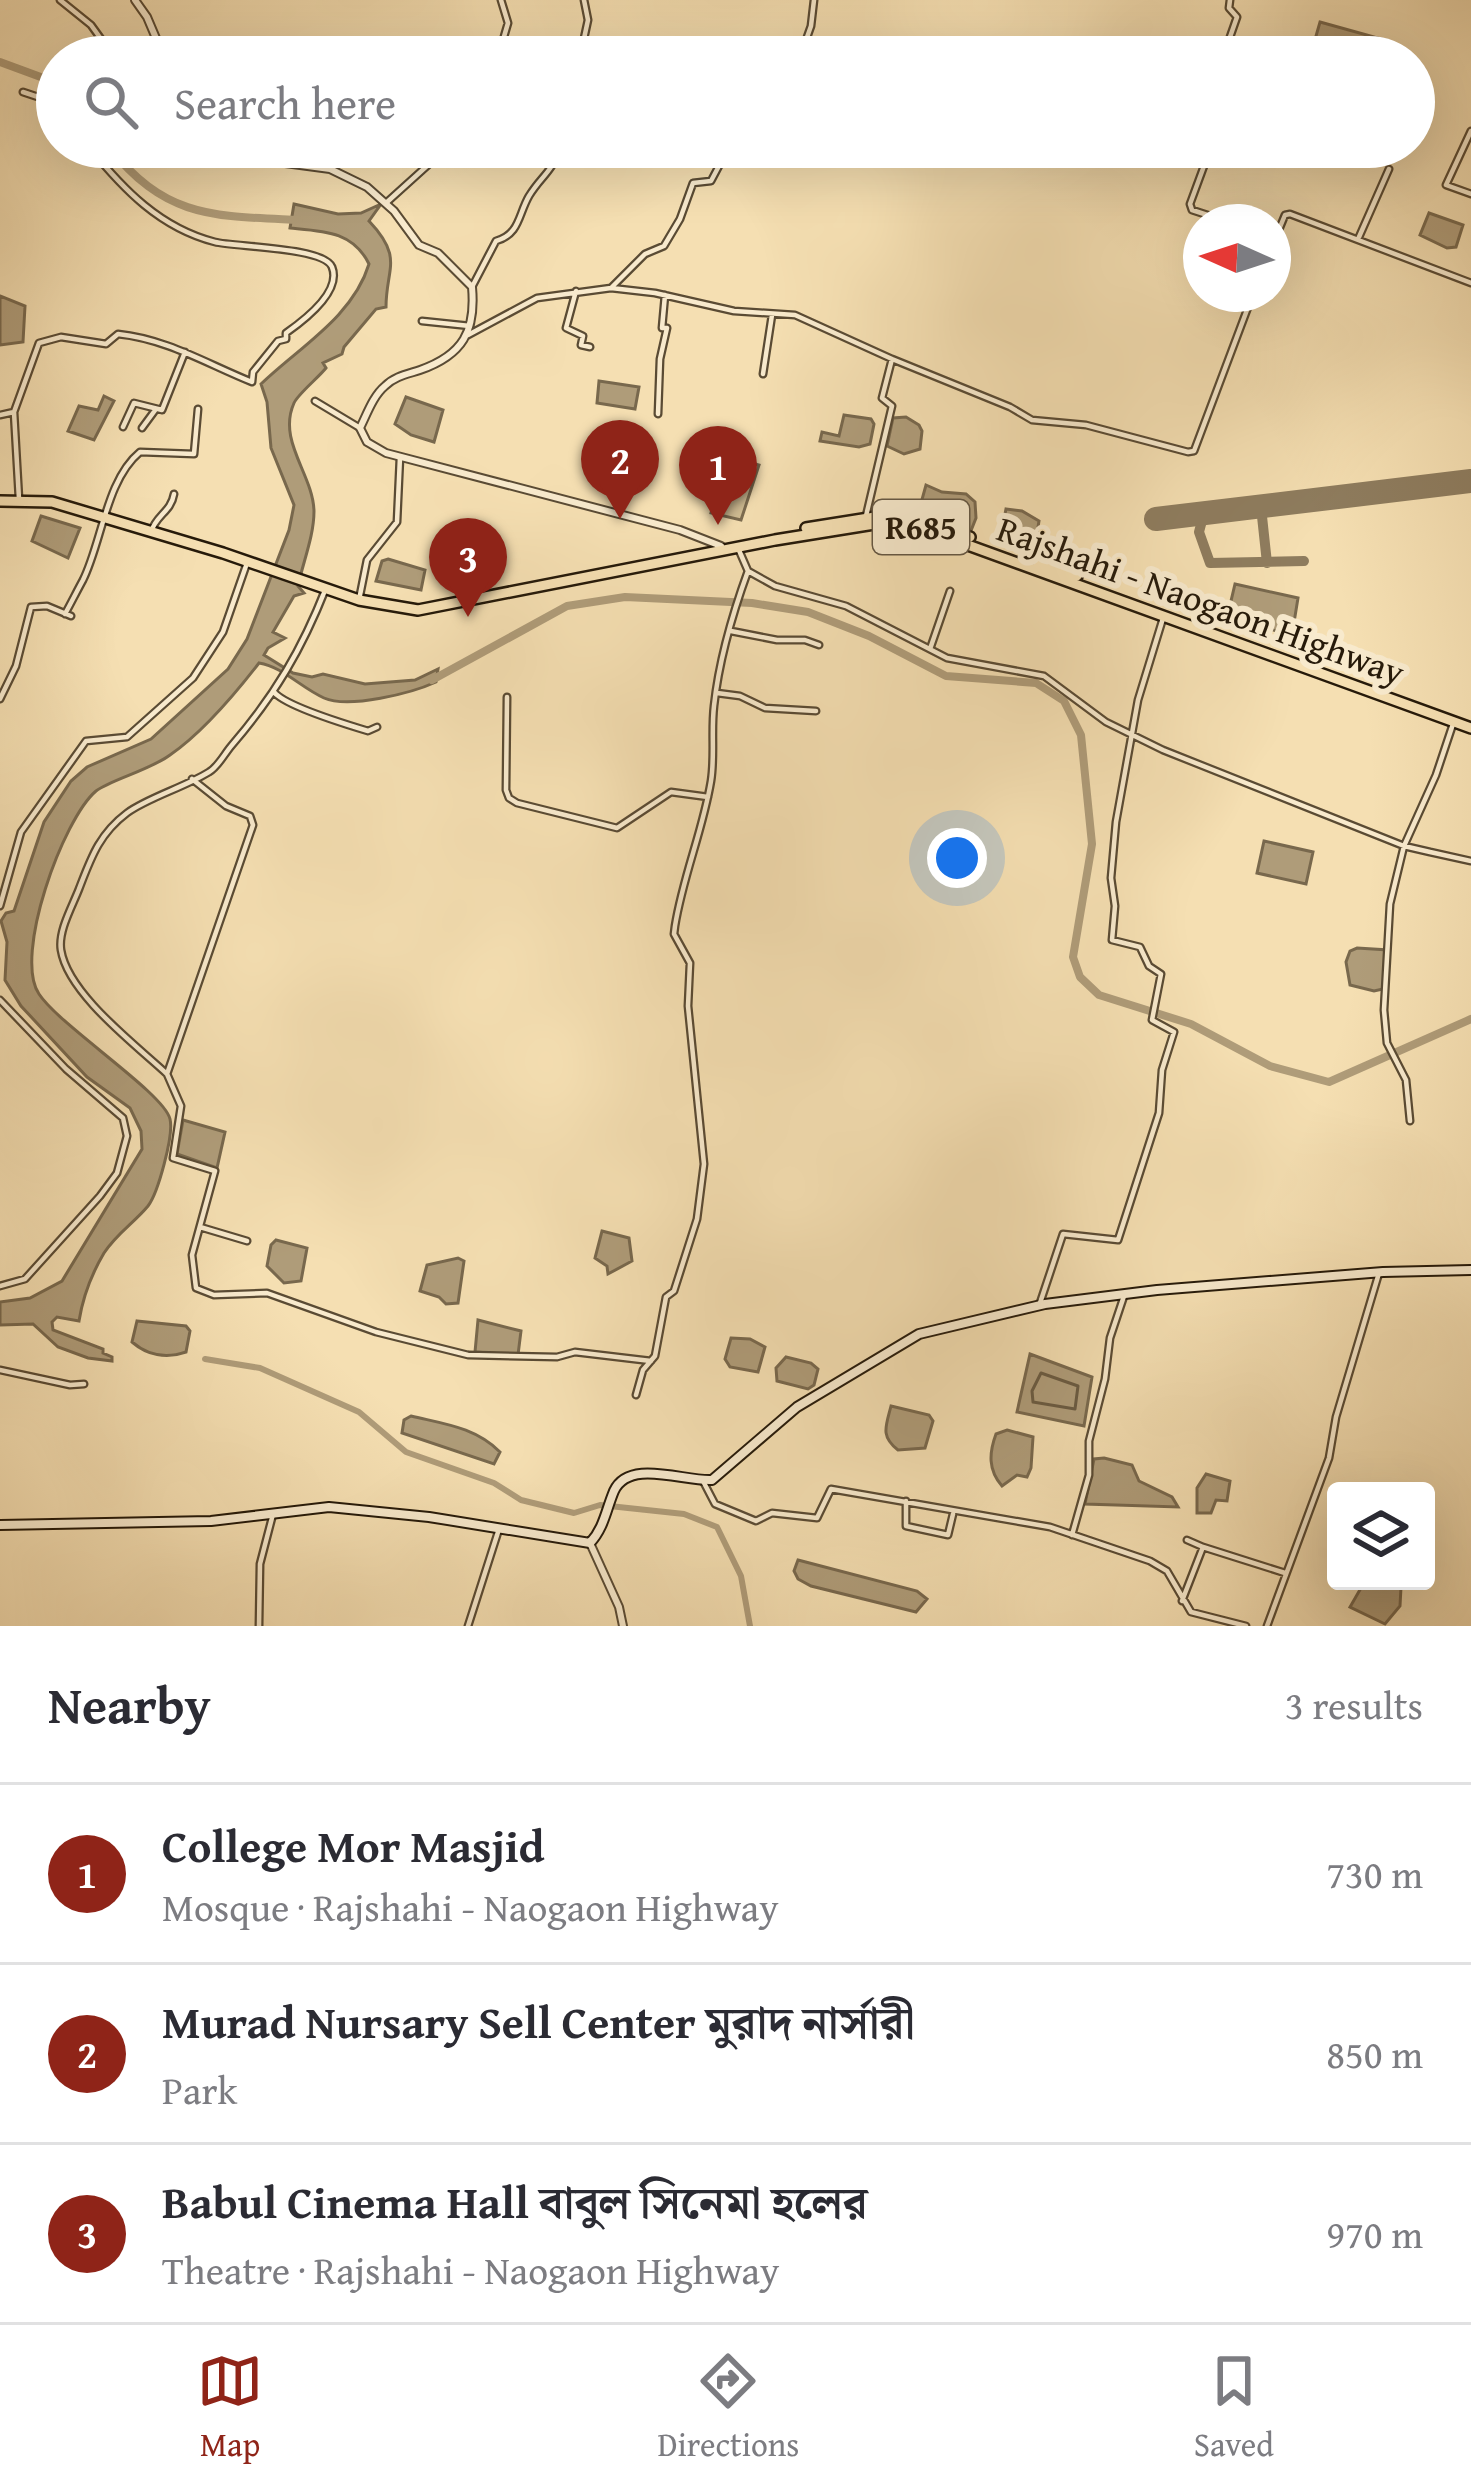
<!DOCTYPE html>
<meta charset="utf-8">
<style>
:root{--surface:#fff;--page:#f7f7f7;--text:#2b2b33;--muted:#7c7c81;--line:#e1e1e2;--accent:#8f2418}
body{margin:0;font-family:"Gentium Book Plus","Noto Serif Bengali",serif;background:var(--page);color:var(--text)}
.controls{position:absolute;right:36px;bottom:36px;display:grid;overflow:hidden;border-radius:12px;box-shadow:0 12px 48px #0002}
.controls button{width:108px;height:108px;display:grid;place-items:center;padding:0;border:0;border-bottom:3px solid var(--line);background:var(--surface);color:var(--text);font:60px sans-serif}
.compass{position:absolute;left:1183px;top:204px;width:108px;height:108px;border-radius:50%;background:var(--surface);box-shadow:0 12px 48px #0002;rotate:273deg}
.you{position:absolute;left:957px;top:858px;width:42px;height:42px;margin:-30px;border:9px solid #fff;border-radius:50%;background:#1a73e8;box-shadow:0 0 0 18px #1a73e833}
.badge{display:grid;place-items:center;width:78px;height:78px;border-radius:50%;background:var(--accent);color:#fff;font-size:39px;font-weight:700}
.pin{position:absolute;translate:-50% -99px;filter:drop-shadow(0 3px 6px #0008)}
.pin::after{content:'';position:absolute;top:63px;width:42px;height:36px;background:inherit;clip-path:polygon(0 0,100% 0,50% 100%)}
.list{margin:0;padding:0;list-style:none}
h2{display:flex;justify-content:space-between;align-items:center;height:156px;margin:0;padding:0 48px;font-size:51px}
h2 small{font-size:39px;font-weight:400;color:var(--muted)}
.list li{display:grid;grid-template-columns:78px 1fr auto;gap:36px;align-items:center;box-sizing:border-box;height:180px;padding:0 48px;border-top:3px solid var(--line)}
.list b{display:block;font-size:45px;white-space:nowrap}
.list p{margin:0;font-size:39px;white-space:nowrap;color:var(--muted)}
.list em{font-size:39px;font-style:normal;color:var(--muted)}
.icon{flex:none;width:66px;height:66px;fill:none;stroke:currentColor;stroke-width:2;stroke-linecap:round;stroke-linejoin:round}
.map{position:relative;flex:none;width:1471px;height:1626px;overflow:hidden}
.search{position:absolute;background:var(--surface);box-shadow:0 12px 48px #0002;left:36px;right:36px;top:36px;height:132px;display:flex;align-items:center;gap:30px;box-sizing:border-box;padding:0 42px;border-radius:66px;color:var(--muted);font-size:45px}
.sheet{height:696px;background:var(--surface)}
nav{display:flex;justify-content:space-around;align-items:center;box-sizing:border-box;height:168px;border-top:3px solid var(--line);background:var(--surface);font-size:33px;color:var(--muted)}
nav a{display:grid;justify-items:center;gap:6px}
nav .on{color:var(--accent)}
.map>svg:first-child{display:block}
.green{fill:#d2be95;stroke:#7c6c50;stroke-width:3}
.water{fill:#af9c79;stroke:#78684d;stroke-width:3}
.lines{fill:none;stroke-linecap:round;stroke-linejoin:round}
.shore{stroke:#6a5b42;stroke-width:3}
.canal{stroke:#af9c79;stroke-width:6}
.river{stroke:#af9c79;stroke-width:8}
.taxiway{stroke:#8e7c5e;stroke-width:10}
.runway{stroke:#8e7c5e;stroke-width:24}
.minor-casing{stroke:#5a4b34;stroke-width:9}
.tertiary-casing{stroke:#5a4b34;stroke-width:10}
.secondary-casing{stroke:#261a0a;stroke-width:12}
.primary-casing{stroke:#261a0a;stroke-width:14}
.minor{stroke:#f8eacd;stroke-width:4.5}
.tertiary{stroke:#f8eacd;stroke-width:6}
.secondary{stroke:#f8eacd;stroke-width:8}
.primary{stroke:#f5dfb2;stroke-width:9}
.labels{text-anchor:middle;stroke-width:12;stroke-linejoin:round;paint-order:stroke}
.shield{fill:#f8eacd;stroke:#655844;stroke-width:3}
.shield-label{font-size:33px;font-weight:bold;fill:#261a0a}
.street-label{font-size:36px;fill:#261a0a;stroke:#f8eacd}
</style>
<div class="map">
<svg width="1471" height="1626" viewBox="0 0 1471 1626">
<rect width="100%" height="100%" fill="#f5dfb2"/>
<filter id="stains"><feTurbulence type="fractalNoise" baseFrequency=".00167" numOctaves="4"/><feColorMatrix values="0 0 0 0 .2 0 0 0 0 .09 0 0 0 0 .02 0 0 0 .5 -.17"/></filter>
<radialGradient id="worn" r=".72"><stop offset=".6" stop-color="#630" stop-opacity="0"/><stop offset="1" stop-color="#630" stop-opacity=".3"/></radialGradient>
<path class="green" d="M726,456L759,465L741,520L711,513Z"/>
<path class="water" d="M1320,22L1385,40L1380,57H1310Z
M294,204L338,214L361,213L381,204L369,221C404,258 386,268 386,307L376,309L344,347L342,354L323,363L326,368C318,378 298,394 294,403C277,441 313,474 314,511C314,536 303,562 298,586L304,593L294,596L273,632L285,638L268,648L264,655L293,673L312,677L323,674L365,684L415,680L438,669L436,682C412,693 349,709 324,698C300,687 283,667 259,663C235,694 202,733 170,755C150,770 110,780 96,791C63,819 13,956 39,994C60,1026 164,1093 170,1119C174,1135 158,1193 148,1206C134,1223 117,1233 104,1253C91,1275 83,1296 79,1321L57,1317L52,1322L53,1330L103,1349V1353L112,1357V1361L88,1358L58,1347L33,1324L0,1325V1302L30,1298L62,1281L142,1149L141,1131L130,1108L87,1077L21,1006L5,980L7,942L1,921L6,913L14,911L44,822L71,781L87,767L151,739L228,669L247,639L289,530L294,505L271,448L267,402L261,384C298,348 353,317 369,264C353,231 323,231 290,228Z
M1429,213L1463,225L1456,247L1447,248L1420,235Z
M0,296L25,306L23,342L0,345Z
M599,381L639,387L635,409L597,403Z
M104,396L114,401L94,440L68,431L79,406L98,410Z
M406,397L443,410L434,442L411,435L395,424Z
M844,415L871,419L874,424L870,444L859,447L820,441L822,432L839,436Z
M906,417L919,425L922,431L920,449L904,454L887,446L893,418Z
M926,485L942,492L966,494L975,502L976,518L970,533L918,514Z
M1006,509L1022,511L1039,521L1034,551L999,543Z
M41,516L80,528L68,558L32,541Z
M388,559L425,570L421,590L376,581L382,561Z
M1235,584L1298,598L1292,635L1227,618Z
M1264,841L1313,852L1306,884L1257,873Z
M1357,948L1388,950L1383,989L1374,991L1350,985L1346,962L1350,951Z
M183,1120L225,1132L217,1168L177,1154Z
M602,1231L629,1238L632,1261L608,1274L607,1266L595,1258Z
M276,1240L307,1248L301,1281L284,1283L267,1266L271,1245Z
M458,1258L464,1261L458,1303L446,1304L439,1297L420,1291L427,1265Z
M478,1320L521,1331L518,1355L475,1352Z
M137,1321L186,1326L190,1331L186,1352C166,1359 147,1355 132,1342Z
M731,1338L750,1339L765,1347L758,1372L730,1367L725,1359Z
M1030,1354L1092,1377L1084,1426L1017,1412Z
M786,1357L811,1363L818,1369L814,1385L808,1389L777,1381L776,1368Z
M891,1406L929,1415L933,1421L925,1448L898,1450C880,1436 886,1426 891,1406Z
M411,1416C444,1424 475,1427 500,1452L494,1464L402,1433L404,1420Z
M1007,1430L1033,1437L1031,1468L1027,1477L1017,1475L1002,1486C988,1470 989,1453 996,1434Z
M1104,1458L1132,1465L1139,1481L1172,1497L1178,1507L1085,1504L1094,1459Z
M1206,1474L1230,1481L1227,1501L1216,1500L1211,1513H1197V1488Z
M798,1560L917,1591L927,1599L916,1612L811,1586L798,1579L794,1571Z
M1365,1581L1390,1582L1401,1587L1400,1606L1385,1624L1350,1607Z"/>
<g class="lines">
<path class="shore" d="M1041,1373L1078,1386L1075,1409L1033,1402L1032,1391Z"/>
<path class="canal" d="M205,1359L260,1368L359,1412L406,1452L494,1483L521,1500L574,1513L600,1505L684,1514L717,1527L741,1576L750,1626"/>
<path class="river" d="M0,62L57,83
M109,147C166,219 214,216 299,220
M432,680L567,606L625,597L752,603L808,612L869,636L946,676L1036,683L1064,701L1081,735L1092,844L1073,957L1080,977L1099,995L1191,1024L1270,1066L1329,1082L1471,1019"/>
<path class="taxiway" d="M1261,507L1267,563
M1204,513L1199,532L1210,563L1304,561"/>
<path class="runway" d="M1156,519L1471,481"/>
<g class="minor-casing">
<path id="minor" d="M60,0L91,25L114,57
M498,57L508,23L501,0
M580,57L588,20L584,0
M800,57L811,26L814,0
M1223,57L1237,17L1229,8L1230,0
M23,92L41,98L57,113
M1471,131L1446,185L1471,194
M1211,147L1190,204L1192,210L1229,222
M386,203L448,147
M1359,237L1389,169
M1273,244L1285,215L1290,214L1471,283
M472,287L496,241C520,234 518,215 529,196C542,175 550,175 561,147
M611,288L655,293L734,311L795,315L892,359
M576,291L566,328L583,336L581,345L590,347
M422,321L470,326
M468,335L537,298L611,288L645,254L664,246L680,219L693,183L711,181L729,147
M763,374L772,315
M315,401L360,428
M658,414L660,359L667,328H662L665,295
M0,415L14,412
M123,427L134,403L162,410L185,352
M142,428L156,409
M19,499L14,412L39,343L61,337L106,344L118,334C167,339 207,364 252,382L253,372L278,341L286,339V333C303,321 342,292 332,267C324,247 234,247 215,242C160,228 123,189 89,147
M866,516L892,406L882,398L892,359L1010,407L1032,420L1086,425L1188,452L1194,451L1253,294
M151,532C156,515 171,512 174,494
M738,548L748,571L775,586L846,606L947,658L1044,676L1106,722L1163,750L1404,846L1430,852
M359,600L367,560L397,522L400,457
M65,614C71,603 77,591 83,580C102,542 106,480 140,452L194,454L198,409
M731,631L777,640H805L819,645
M930,649L950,591
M274,692C285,706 348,725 368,731L377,727
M717,693L740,696L765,708L816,711
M507,697L506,790L509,798L517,803L617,828L671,792L708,797
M0,699L16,666L31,607L47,606L71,616
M192,779L226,806L250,816L253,825L167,1074C136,1045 68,994 61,950C58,931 72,907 79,889C91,858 99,834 127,813C147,798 185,787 209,772C218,767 225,753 232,745C275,695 302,649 326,588
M1430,852L1471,861
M0,906L21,832L86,741L127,737L193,678L223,632L247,563
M0,1000L66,1069L123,1118L127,1136L117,1173L100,1196L25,1279L0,1286
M167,1074L181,1106L173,1158L215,1171L192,1255L196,1288L214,1295L267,1293L376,1332L468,1355L557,1357L575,1352L651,1361
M1410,1121L1406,1080L1387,1043L1384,1010L1390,904L1404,846L1436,775L1453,724
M200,1227L247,1241
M1039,1306L1063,1234L1118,1240L1159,1113L1162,1070L1174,1032L1152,1020L1161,974L1149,966L1140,947L1112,940L1115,906L1111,878L1116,822L1138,700L1164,615
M0,1370L70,1385L84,1384
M636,1395L643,1370L655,1356L666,1297L674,1291L697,1219L704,1164L688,1006L690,963L674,934L675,926C683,876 703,830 711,781C715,756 711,732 714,706C719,660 732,615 748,571
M703,1481L715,1504L756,1521L772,1513L817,1518L831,1489L1050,1527L1150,1561L1167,1571L1191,1612L1246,1626
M906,1501V1526L948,1535L953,1514
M1072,1535L1089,1475V1441L1105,1379L1110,1338L1124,1296
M1187,1540L1203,1547
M1182,1601L1203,1547L1285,1573
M259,1626L260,1564L273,1514
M468,1626L499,1529
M1267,1626L1329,1458L1336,1417L1379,1273"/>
</g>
<g class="tertiary-casing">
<path id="tertiary" d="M135,0L147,17L164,57
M256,147L285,163L330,169L367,187L394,211L419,245L438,253L472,287C476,331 463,355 420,370C408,374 395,376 385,386C373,396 367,414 360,428L367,442L386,453L680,530L721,546
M590,1543L619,1607L623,1626"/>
</g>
<g class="secondary-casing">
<path id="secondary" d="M0,1525L211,1521L329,1507L429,1517L590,1543C604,1528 606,1510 614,1491C629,1458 685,1482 712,1480L797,1407L919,1334L1045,1304L1157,1290L1383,1272L1471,1270"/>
</g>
<g class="primary-casing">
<path id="primary" d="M0,501L52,502L223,553L359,600L418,610L775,540L899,520L1471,728
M806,528L900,513L970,537
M1037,561L1077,576"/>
</g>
<use href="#minor" class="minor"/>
<use href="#tertiary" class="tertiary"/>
<use href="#secondary" class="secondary"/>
<use href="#primary" class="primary"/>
</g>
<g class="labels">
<rect class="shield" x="873" y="500" width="96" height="54" rx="9"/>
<g class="shield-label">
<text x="921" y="539">R685</text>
</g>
<g class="street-label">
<text transform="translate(1201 600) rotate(20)" y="13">Rajshahi - Naogaon Highway</text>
</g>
</g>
<rect width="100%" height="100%" filter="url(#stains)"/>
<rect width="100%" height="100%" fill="url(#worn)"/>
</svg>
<div class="controls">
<button><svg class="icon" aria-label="layers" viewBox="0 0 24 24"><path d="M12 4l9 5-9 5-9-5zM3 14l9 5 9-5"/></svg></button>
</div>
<svg class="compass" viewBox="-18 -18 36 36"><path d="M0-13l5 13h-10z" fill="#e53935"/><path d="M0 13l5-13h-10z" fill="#7c7c81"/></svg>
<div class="you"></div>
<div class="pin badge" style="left:718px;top:525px">1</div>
<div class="pin badge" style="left:620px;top:519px">2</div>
<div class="pin badge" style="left:468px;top:617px">3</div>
<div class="search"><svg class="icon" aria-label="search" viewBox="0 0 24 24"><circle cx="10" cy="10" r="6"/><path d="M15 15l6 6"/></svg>Search here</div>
</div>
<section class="sheet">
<h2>Nearby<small>3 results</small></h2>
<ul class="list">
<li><span class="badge">1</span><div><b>College Mor Masjid</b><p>Mosque · Rajshahi - Naogaon Highway</p></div><em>730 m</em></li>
<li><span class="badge">2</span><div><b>Murad Nursary Sell Center মুরাদ নার্সারী</b><p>Park</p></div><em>850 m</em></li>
<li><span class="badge">3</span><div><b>Babul Cinema Hall বাবুল সিনেমা হলের</b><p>Theatre · Rajshahi - Naogaon Highway</p></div><em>970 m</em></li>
</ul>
</section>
<nav>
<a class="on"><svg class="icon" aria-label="map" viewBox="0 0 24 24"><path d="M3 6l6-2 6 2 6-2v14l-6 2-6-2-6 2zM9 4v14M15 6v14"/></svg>Map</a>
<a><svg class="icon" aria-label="directions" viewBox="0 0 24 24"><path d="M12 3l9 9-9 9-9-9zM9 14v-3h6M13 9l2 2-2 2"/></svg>Directions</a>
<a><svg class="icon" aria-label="saved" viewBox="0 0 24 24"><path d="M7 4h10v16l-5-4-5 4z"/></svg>Saved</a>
</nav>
